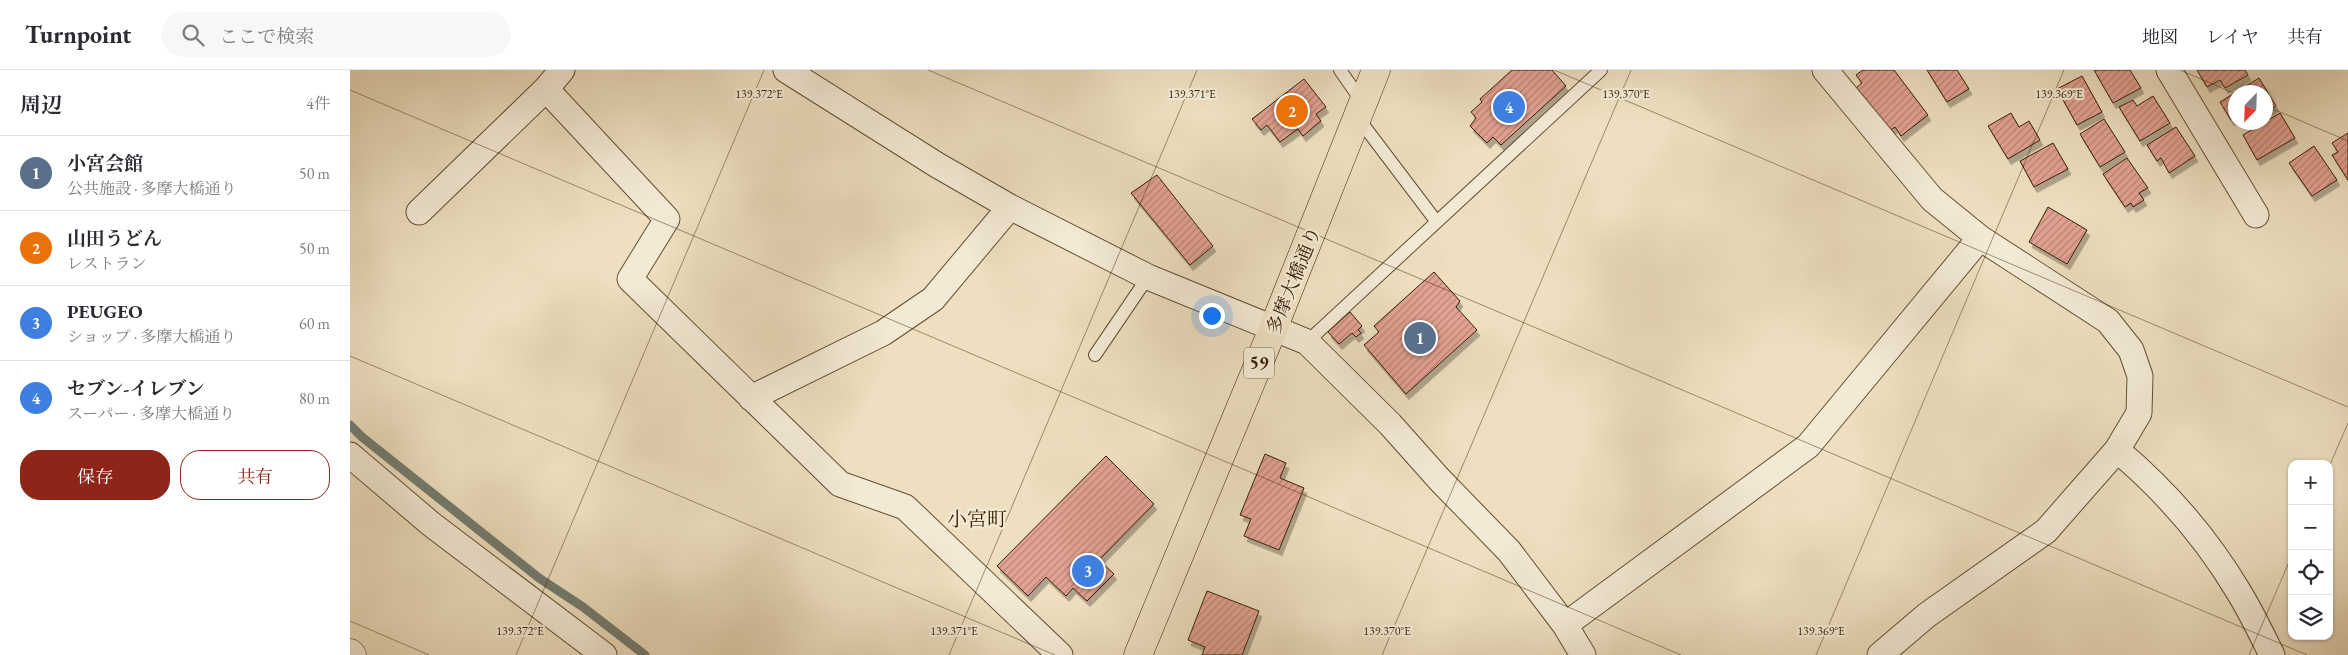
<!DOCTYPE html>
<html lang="ja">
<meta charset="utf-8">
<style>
:root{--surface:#fff;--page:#f7f7f7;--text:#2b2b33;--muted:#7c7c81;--line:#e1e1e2;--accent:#8f2418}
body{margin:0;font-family:"EB Garamond","Noto Serif JP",serif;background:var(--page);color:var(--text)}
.controls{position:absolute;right:15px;bottom:15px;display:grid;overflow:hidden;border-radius:10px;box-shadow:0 1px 4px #0004}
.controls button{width:45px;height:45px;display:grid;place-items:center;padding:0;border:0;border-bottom:1px solid var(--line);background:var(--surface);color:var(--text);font:25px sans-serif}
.compass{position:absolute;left:1878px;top:15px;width:45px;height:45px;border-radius:50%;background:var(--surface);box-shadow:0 1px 4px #0004;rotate:203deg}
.you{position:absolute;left:861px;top:245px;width:18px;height:18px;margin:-12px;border:4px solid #fff;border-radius:50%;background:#1a73e8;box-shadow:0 0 0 8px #1a73e833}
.badge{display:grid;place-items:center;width:32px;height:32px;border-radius:50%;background:var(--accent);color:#fff;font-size:16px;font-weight:700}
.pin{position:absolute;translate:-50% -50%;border:2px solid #fff;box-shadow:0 1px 5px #0006}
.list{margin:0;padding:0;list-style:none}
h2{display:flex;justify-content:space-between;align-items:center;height:65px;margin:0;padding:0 20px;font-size:21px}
h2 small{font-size:16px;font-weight:400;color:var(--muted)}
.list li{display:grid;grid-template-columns:32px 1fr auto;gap:15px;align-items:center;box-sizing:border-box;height:75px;padding:0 20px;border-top:1px solid var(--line)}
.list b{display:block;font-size:19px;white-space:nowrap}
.list p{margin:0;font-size:16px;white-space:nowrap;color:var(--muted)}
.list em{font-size:16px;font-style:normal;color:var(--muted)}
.actions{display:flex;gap:10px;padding:15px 20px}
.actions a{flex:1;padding:11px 0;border:1px solid var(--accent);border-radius:20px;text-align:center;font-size:18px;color:var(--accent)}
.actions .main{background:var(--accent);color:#fff}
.icon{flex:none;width:28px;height:28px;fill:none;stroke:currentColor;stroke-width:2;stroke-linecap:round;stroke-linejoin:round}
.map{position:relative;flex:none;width:1998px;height:585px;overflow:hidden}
header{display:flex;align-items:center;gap:30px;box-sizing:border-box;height:70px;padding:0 25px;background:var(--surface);border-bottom:1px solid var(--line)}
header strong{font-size:24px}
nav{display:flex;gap:28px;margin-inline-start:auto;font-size:18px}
.search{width:350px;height:45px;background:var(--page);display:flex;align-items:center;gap:12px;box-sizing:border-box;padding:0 18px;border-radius:28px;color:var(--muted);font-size:19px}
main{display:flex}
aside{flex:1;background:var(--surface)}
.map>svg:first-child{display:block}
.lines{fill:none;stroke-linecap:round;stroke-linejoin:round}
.stream{stroke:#747c71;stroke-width:9}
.building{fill:url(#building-hatch);stroke:#371f01;filter:url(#shadow)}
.service-casing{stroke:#644f31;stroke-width:14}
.minor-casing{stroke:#644f31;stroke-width:27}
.secondary-casing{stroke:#371f01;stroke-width:29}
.primary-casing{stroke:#371f01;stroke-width:29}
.service{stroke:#f3ead6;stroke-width:12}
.minor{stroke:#f3ead6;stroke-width:25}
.secondary{stroke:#f3ead6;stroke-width:28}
.primary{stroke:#eddfc0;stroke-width:28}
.ticks{fill:none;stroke:#371f01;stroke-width:1;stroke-opacity:0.45}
.labels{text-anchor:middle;stroke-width:4.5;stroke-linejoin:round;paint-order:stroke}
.shield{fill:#f3ead6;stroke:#6f5c41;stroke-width:1}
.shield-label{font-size:18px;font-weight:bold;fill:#371f01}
.street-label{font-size:19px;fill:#371f01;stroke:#f3ead6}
.neighbourhood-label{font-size:20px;fill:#371f01;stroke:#f3ead6}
.ticks-label{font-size:12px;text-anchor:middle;fill:#371f01;stroke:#f3ead6;stroke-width:4.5;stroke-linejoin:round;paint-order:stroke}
</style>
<header>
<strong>Turnpoint</strong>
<div class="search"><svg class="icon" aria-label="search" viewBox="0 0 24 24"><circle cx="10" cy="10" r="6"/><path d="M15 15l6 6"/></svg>ここで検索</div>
<nav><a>地図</a><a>レイヤ</a><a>共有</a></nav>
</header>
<main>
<aside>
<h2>周辺<small>4件</small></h2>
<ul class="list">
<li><span class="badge" style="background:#5c6f8a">1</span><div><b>小宮会館</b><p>公共施設 · 多摩大橋通り</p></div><em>50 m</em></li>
<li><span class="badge" style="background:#e8710a">2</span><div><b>山田うどん</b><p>レストラン</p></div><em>50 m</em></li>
<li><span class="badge" style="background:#3f7fe0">3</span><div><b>PEUGEO</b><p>ショップ · 多摩大橋通り</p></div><em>60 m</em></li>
<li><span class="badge" style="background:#3f7fe0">4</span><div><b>セブン-イレブン</b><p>スーパー · 多摩大橋通り</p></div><em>80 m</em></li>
</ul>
<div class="actions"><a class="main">保存</a><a>共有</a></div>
</aside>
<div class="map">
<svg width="1998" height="585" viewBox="0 0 1998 585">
<defs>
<pattern id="building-hatch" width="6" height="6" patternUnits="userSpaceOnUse" patternTransform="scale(1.25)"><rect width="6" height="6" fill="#e3a293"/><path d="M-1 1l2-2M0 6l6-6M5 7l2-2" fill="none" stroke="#b98376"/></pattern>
<filter id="shadow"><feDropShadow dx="3" dy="5.5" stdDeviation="0" flood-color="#0004"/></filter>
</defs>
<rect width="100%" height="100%" fill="#eddfc0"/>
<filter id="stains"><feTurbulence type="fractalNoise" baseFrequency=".004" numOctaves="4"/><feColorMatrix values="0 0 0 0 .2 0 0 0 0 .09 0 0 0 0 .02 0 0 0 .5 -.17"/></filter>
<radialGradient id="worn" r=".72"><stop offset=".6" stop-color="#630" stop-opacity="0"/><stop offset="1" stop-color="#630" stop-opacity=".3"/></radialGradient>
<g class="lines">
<path class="stream" d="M0,355L12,367L189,508L233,537L295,585"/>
</g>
<path class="building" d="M1162,0H1202L1216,16L1151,75L1143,67L1137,73L1120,56L1126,48L1121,42L1132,32L1130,29Z
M1513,0H1544L1578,45L1551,66L1545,57L1539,61L1506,18L1512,13L1506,5Z
M1577,0H1607L1619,19L1597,32Z
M1744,0H1780L1791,18L1763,33Z
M1847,0H1895L1898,5L1875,18L1870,10L1857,17Z
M1732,6L1752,42L1727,55L1707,19Z
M1909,8L1926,36L1916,42V22H1886V48L1881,50L1870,32Z
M954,9L976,37L966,44L971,51L953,66L948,59L930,72L917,55L911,60L902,49Z
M1803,26L1820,53L1790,71L1769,37L1783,30L1787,36Z
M1661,43L1669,57L1679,51L1690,70L1658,89L1638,56Z
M1930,43L1945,68L1907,90L1893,65Z
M1754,49L1775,82L1750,97L1730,64Z
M1826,57L1845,86L1819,103L1811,88L1807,91L1797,75Z
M1998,63V110L1982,85L1988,82L1982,73Z
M1703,73L1718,99L1684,117L1670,91Z
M1964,76L1987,110L1962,126L1939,93Z
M1777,88L1798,118L1789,123L1794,130L1783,137L1781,133L1775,137L1753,104Z
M807,105L863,176L840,195L781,123Z
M1698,137L1737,160L1717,194L1679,172Z
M1084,202L1110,231L1106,237L1127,260L1056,324L1014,275L1029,262L1024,256Z
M1000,242L1012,256L1008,260L1011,263L1006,267L1002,263L989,274L978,262Z
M915,384L936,393L930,408L954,418L929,480L894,466L901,449L890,445Z
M756,386L804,434L749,490L764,504L737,531L723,518L716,526L696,507L678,526L647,496Z
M857,521L909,541L892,585H852L855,577L838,570Z"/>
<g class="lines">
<g class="service-casing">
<path id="service" d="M990,0L1013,33
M1008,48L1086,151
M957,272L1251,0
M745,285L798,207"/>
</g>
<g class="minor-casing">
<path id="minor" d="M436,0L587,95L660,137L798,207L957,272L1040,354L1089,409L1159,481L1215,555L1233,585
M1475,0L1582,129L1630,168L1758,251L1781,280L1790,306L1789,343L1767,380L1696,461L1577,545L1530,585
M1819,0L1906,145
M196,19L317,149L280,209L490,414L555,437L710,585
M69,142L196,19L212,0
M401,328L533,263L583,229L660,137
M1767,380C1816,421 1858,470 1890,524C1902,544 1912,565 1922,585
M0,385L81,454L254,585
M1215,555L1458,376L1630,168"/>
</g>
<g class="secondary-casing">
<path id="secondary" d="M0,583L2,585"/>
</g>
<g class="primary-casing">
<path id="primary" d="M788,585L923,259L1026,0"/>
</g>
<use href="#service" class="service"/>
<use href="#minor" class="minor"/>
<use href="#secondary" class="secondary"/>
<use href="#primary" class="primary"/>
</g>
<path class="ticks" d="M578,0L1957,585M1204,0L1998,337M1830,0L1886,24M0,20L1331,585M1916,36L1998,71M0,286L705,585M1979,397L1998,353M0,551L79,585M166,585L414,0M599,585L847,0M1032,585L1281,0M1466,585L1714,0M1899,585L1942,485"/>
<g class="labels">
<rect class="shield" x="894" y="277.5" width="30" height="31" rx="4"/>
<g class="shield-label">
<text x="909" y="299">59</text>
</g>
<g class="street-label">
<text transform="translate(943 210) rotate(-68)" y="7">多摩大橋通り</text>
</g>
<g class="neighbourhood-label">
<text x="627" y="456">小宮町</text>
</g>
</g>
<g class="ticks-label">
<text x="409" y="28">139.372°E</text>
<text x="842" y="28">139.371°E</text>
<text x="1709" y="28">139.369°E</text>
<text x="1276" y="28">139.370°E</text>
<text x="170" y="565">139.372°E</text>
<text x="604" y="565">139.371°E</text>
<text x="1037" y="565">139.370°E</text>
<text x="1471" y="565">139.369°E</text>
</g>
<rect width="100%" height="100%" filter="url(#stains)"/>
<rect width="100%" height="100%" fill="url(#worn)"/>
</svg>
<div class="controls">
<button>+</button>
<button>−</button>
<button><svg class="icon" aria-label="locate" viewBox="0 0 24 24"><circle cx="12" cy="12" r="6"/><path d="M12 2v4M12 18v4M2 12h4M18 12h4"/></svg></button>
<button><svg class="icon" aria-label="layers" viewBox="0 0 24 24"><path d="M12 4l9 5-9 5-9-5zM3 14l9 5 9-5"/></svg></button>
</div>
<svg class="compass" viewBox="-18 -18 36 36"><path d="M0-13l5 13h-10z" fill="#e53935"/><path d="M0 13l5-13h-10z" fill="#7c7c81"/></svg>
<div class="you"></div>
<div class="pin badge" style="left:1070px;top:268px;background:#5c6f8a">1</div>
<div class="pin badge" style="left:942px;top:41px;background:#e8710a">2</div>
<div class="pin badge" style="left:738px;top:501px;background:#3f7fe0">3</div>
<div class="pin badge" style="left:1159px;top:37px;background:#3f7fe0">4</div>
</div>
</main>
